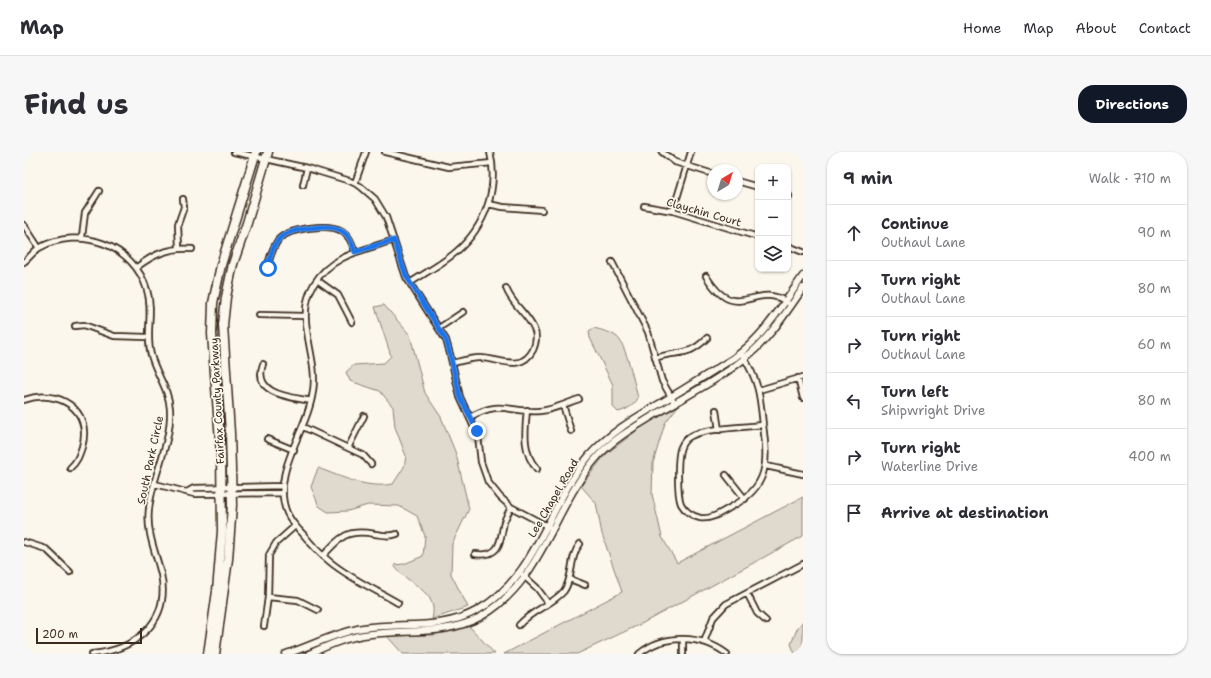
<!DOCTYPE html>
<meta charset="utf-8">
<style>
:root{--surface:#fff;--page:#f7f7f7;--text:#2b2b33;--muted:#7c7c81;--line:#e1e1e2;--accent:#111827}
body{margin:0;font-family:"Shantell Sans",sans-serif;background:var(--page);color:var(--text)}
.controls{position:absolute;right:12px;top:12px;display:grid;overflow:hidden;border-radius:8px;box-shadow:0 1px 3px #0004}
.controls button{width:36px;height:36px;display:grid;place-items:center;padding:0;border:0;border-bottom:1px solid var(--line);background:var(--surface);color:var(--text);font:20px sans-serif}
.compass{position:absolute;left:683px;top:12px;width:36px;height:36px;border-radius:50%;background:var(--surface);box-shadow:0 1px 3px #0004;rotate:38deg}
.scale{position:absolute;left:12px;bottom:10px;width:106px;box-sizing:border-box;padding-left:4px;border:2px solid #3b2a1e;border-top:0;font-size:11px;line-height:14px;white-space:nowrap;color:#3b2a1e;-webkit-text-stroke:3px #fbf7ec;paint-order:stroke}
.stop{position:absolute;width:12px;height:12px;margin:-9px;border:3px solid #1a73e8;border-radius:50%;background:#fff}
.stop.end{background:#1a73e8;border-color:#fff;box-shadow:0 1px 4px #0008}
.list{margin:0;padding:0;list-style:none}
h2{display:flex;justify-content:space-between;align-items:center;height:52px;margin:0;padding:0 16px;font-size:17px}
h2 small{font-size:13px;font-weight:400;color:var(--muted)}
.list li{display:grid;grid-template-columns:26px 1fr auto;gap:12px;align-items:center;box-sizing:border-box;height:56px;padding:0 16px;border-top:1px solid var(--line)}
.list b{display:block;font-size:15px;white-space:nowrap}
.list p{margin:0;font-size:13px;white-space:nowrap;color:var(--muted)}
.list em{font-size:13px;font-style:normal;color:var(--muted)}
.icon{flex:none;width:22px;height:22px;fill:none;stroke:currentColor;stroke-width:2;stroke-linecap:round;stroke-linejoin:round}
.map{position:relative;flex:none;width:779px;height:502px;overflow:hidden;border-radius:16px}
header{display:flex;align-items:center;gap:24px;box-sizing:border-box;height:56px;padding:0 20px;background:var(--surface);border-bottom:1px solid var(--line)}
header strong{font-size:19px}
nav{display:flex;gap:22px;margin-inline-start:auto;font-size:14px}
.intro{display:flex;align-items:center;justify-content:space-between;box-sizing:border-box;height:96px;padding:0 24px}
h1{margin:0;font-size:28px}
.button{padding:10px 18px;border-radius:16px;background:var(--accent);color:#fff;font-size:14px;font-weight:700}
main{display:flex;gap:24px;padding:0 24px}
aside{flex:1;background:var(--surface);border-radius:16px;box-shadow:0 1px 3px #0004}
.map>svg:first-child{display:block}
.green{fill:#dfd9ce;stroke:#8d8276}
.lines{fill:none;stroke-linecap:round;stroke-linejoin:round}
.street-casing{stroke:#3b2a1e;stroke-width:8}
.secondary-casing{stroke:#3b2a1e;stroke-width:9}
.highway-casing{stroke:#3b2a1e;stroke-width:11}
.street{stroke:#fbf7ec;stroke-width:4.5}
.secondary{stroke:#fbf7ec;stroke-width:6}
.highway{stroke:#fbf7ec;stroke-width:8}
.route{stroke:#1a73e8;stroke-width:5}
.labels{text-anchor:middle;stroke-width:3.5;stroke-linejoin:round;paint-order:stroke}
.street-label{font-size:11px;fill:#3b2a1e;stroke:#fbf7ec}
</style>
<header>
<strong>Map</strong>
<nav><a>Home</a><a>Map</a><a>About</a><a>Contact</a></nav>
</header>
<div class="intro"><h1>Find us</h1><a class="button">Directions</a></div>
<main>
<div class="map">
<svg width="779" height="502" viewBox="0 0 779 502">
<rect width="100%" height="100%" fill="#fbf7ec"/>
<filter id="ink" filterUnits="userSpaceOnUse"><feTurbulence type="fractalNoise" baseFrequency=".025" numOctaves="2"/><feDisplacementMap in="SourceGraphic" scale="8" xChannelSelector="R" yChannelSelector="G"/><feConvolveMatrix kernelMatrix="1 2 1 2 8 2 1 2 1" color-interpolation-filters="sRGB"/></filter>
<g filter="url(#ink)">
<path class="green" d="M360,153L386,183L401,241L417,265L432,302L445,357L428,392L427,422L444,455L408,467C416,438 382,433 370,413L380,412L399,404L401,384L393,364L375,354L344,353L324,359L304,360L295,354L287,335L294,316C318,325 343,337 369,332L380,315L382,304L371,275L369,255L356,239L326,229L322,220L330,213L360,211L367,204L351,155Z
M570,176C577,178 587,180 593,185C602,192 611,234 614,246C610,254 602,258 594,260L589,255V233L566,186L565,179Z
M661,245L641,271L629,311L628,342L638,385L653,411L779,345V384L619,471L553,502H480L598,440L578,382L572,351L557,334L581,303L620,273Z
M779,469V502H771L767,492L773,477Z
M445,474L471,502H379L362,483H409Z"/>
<g class="lines">
<g class="street-casing">
<path id="street" d="M210,0L283,16L326,29L336,34L351,47L362,65L382,125L422,188L426,202L436,245L454,284L457,310L464,330L476,345L487,355L525,375
M361,0L425,15L468,11
M638,0L651,10L689,22
M713,29L734,35
M331,31L342,0
M279,33L283,16
M764,44H765
M464,52L479,55L518,58
M620,54L649,59L734,85
M649,59L667,0
M0,73L15,96
M58,85L61,61L75,39
M370,88C340,98 307,103 290,132C269,167 295,203 289,239C284,279 246,320 263,361C267,369 273,376 279,382C287,392 295,401 305,409C325,426 352,438 374,451
M764,94L779,100
M155,96L154,72L160,55L159,47
M0,110C5,106 10,99 15,96C56,73 110,93 123,138C130,160 121,181 127,203C132,222 145,237 146,257C148,291 128,324 125,357C122,380 132,401 137,422C147,470 111,498 68,502
M588,110L624,180L638,229L649,248
M113,115C130,102 146,95 168,97
M243,116C246,106 248,95 255,87C266,76 305,71 318,79C326,84 328,92 331,100
M682,124C713,175 731,127 764,151
M293,128L314,143L328,170
M386,131C401,121 418,112 432,100C461,75 475,37 466,0
M235,163L281,164
M51,174L60,173L90,184L123,185
M415,176L439,160
M719,204C735,230 736,243 739,273C744,311 745,335 707,355C698,360 687,368 676,366C668,364 661,359 657,352C653,342 653,304 657,295C659,290 663,286 667,284C680,276 723,275 739,273
M631,206C655,198 663,206 683,186
M429,211C437,209 447,206 456,206C475,206 497,221 509,198C512,191 513,183 510,177C503,161 488,153 482,136
M239,212C228,243 267,245 287,249
M774,226L779,246
M735,238L779,225
M0,248C34,236 69,257 58,295C55,304 53,310 46,316
M539,253L547,279
M503,258C501,278 498,301 513,317
M692,258L695,278
M446,265C478,247 485,261 516,259C529,258 543,251 555,247
M279,275L339,303L347,312
M243,287L270,298
M324,296L340,264
M742,314L779,322
M702,323L721,347
M131,332L170,342L259,341
M163,340L170,336L259,334
M0,390L22,397L46,420
M451,402C478,406 476,387 480,370C482,364 485,360 487,355
M299,404C317,384 323,377 351,382C359,383 365,385 373,382
M499,423L513,436L524,451
M546,427L561,433
M723,441L733,461L742,469
M244,445L274,448L294,458
M495,473C508,458 528,453 540,439C550,425 545,405 556,392
M240,474L244,445L245,403L252,391L271,374
M659,487V502
M680,490L689,466L702,452L779,412
M615,502C640,481 678,483 703,502"/>
</g>
<g class="secondary-casing">
<path id="secondary" d="M262,502C288,494 312,480 339,476C379,470 417,479 454,458C513,425 524,352 565,304C586,280 613,265 640,249C664,235 687,220 710,206C740,184 758,154 779,124
M285,502C305,493 325,484 347,482C385,477 422,484 458,464C520,428 529,353 575,303C590,287 609,276 627,265C658,246 693,229 721,206C745,187 762,161 779,136"/>
</g>
<g class="highway-casing">
<path id="highway" d="M184,502L193,439L198,379L197,302L188,182L189,151L197,113L232,0
M191,502L204,407L208,353L206,281L199,173L202,145L209,112L223,71L244,0"/>
</g>
<use href="#street" class="street"/>
<use href="#secondary" class="secondary"/>
<use href="#highway" class="highway"/>
</g>
</g>
<g class="lines" filter="url(#ink)">
<path class="route" d="M244,116C246,106 248,95 255,87C266,76 306,71 318,79C326,84 328,92 331,100L370,88L382,124L422,188L426,202L436,245L453,279"/>
</g>
<g class="labels">
<g class="street-label">
<text transform="translate(680 60) rotate(16)" y="4">Claychin Court</text>
<text transform="translate(193 249) rotate(-93)" y="4">Fairfax County Parkway</text>
<text transform="translate(126 308) rotate(-78)" y="4">South Park Circle</text>
<text transform="translate(529 346) rotate(-60)" y="4">Lee Chapel Road</text>
</g>
</g>
</svg>
<div class="controls">
<button>+</button>
<button>−</button>
<button><svg class="icon" aria-label="layers" viewBox="0 0 24 24"><path d="M12 4l9 5-9 5-9-5zM3 14l9 5 9-5"/></svg></button>
</div>
<svg class="compass" viewBox="-18 -18 36 36"><path d="M0-13l5 13h-10z" fill="#e53935"/><path d="M0 13l5-13h-10z" fill="#7c7c81"/></svg>
<div class="scale">200 m</div>
<div class="stop" style="left:244px;top:116px"></div>
<div class="stop end" style="left:453px;top:279px"></div>
</div>
<aside>
<h2>9 min<small>Walk · 710 m</small></h2>
<ul class="list">
<li><svg class="icon" aria-label="ahead" viewBox="0 0 24 24"><path d="M12 20V5M6 11l6-6 6 6"/></svg><div><b>Continue</b><p>Outhaul Lane</p></div><em>90 m</em></li>
<li><svg class="icon" aria-label="right" viewBox="0 0 24 24"><path d="M7 20v-9h11M14 6l5 5-5 5"/></svg><div><b>Turn right</b><p>Outhaul Lane</p></div><em>80 m</em></li>
<li><svg class="icon" aria-label="right" viewBox="0 0 24 24"><path d="M7 20v-9h11M14 6l5 5-5 5"/></svg><div><b>Turn right</b><p>Outhaul Lane</p></div><em>60 m</em></li>
<li><svg class="icon" aria-label="left" viewBox="0 0 24 24"><path d="M17 20v-9H6M10 6l-5 5 5 5"/></svg><div><b>Turn left</b><p>Shipwright Drive</p></div><em>80 m</em></li>
<li><svg class="icon" aria-label="right" viewBox="0 0 24 24"><path d="M7 20v-9h11M14 6l5 5-5 5"/></svg><div><b>Turn right</b><p>Waterline Drive</p></div><em>400 m</em></li>
<li><svg class="icon" aria-label="arrive" viewBox="0 0 24 24"><path d="M6 21V4h12l-3 4 3 4H6"/></svg><div><b>Arrive at destination</b></div></li>
</ul>
</aside>
</main>
